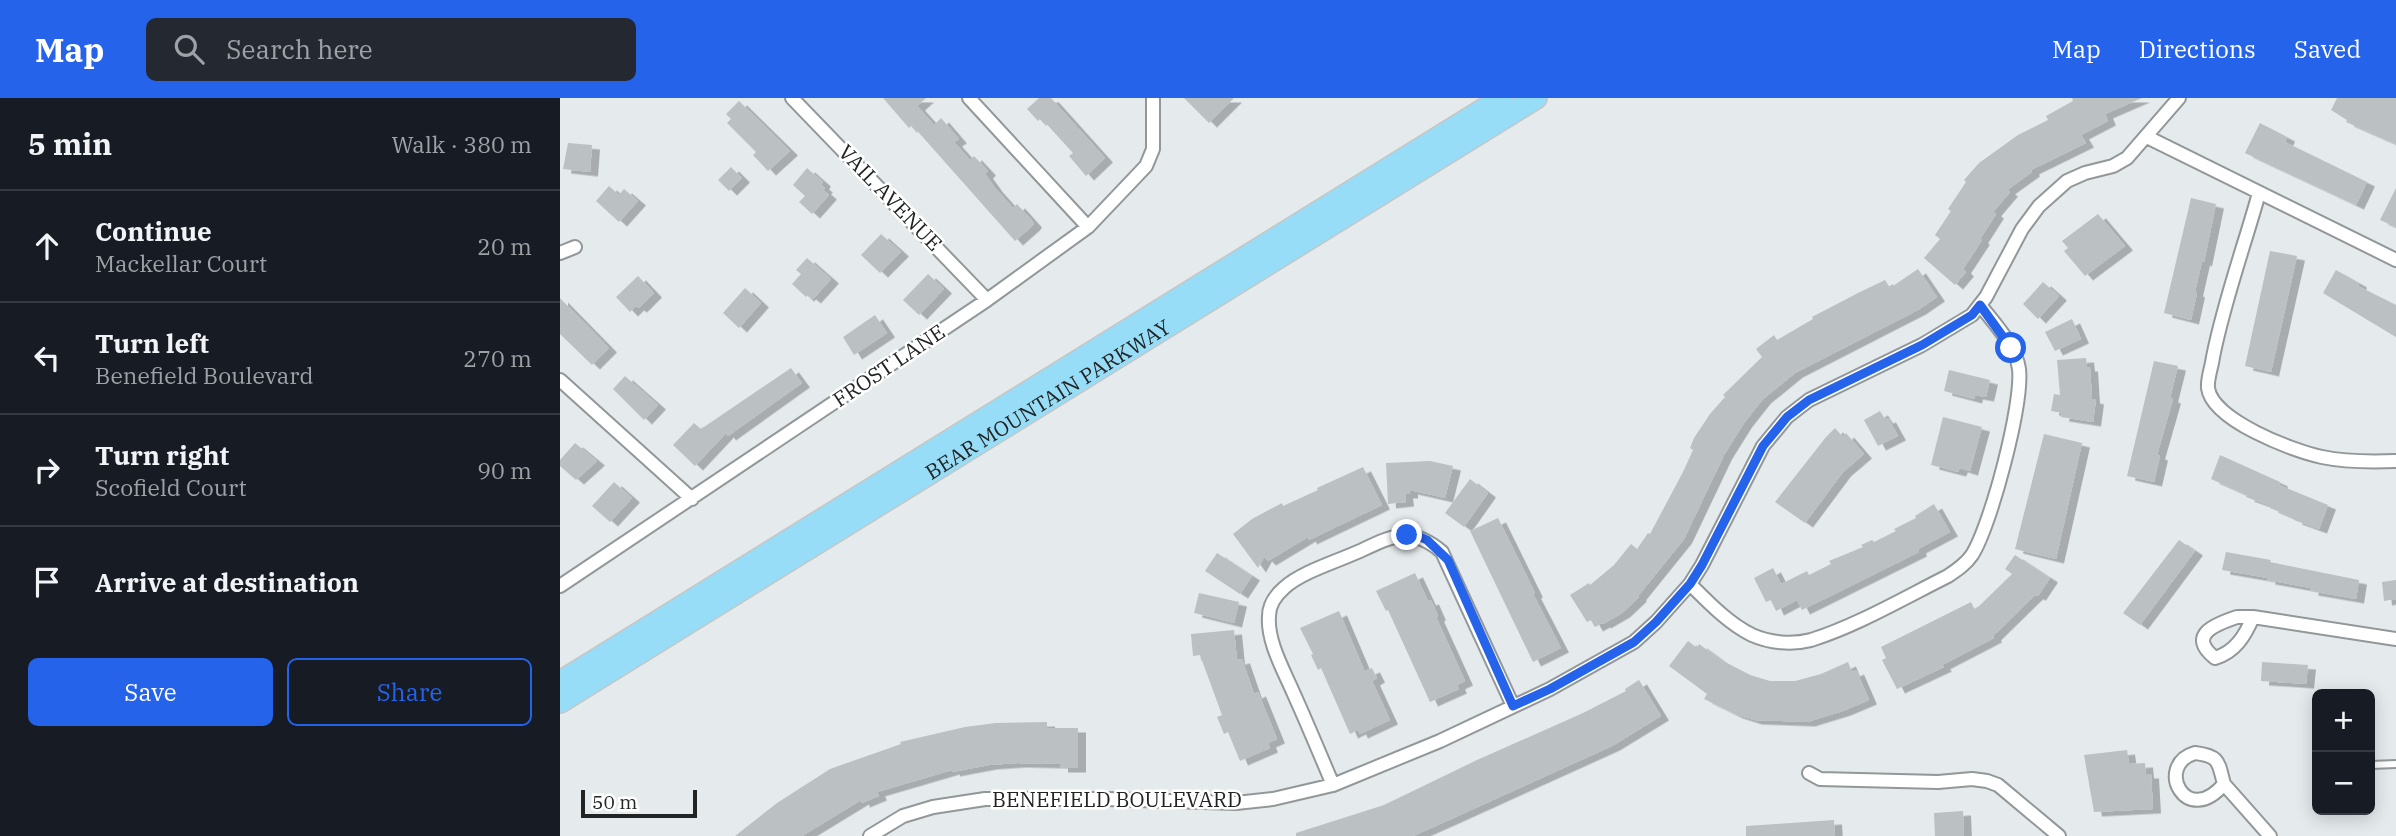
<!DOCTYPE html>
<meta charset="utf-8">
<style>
:root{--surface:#171b24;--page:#242831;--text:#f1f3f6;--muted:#9ea1a6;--line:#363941;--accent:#2563eb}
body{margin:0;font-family:"IBM Plex Serif",serif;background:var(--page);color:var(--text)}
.controls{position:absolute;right:21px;bottom:21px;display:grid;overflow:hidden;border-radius:10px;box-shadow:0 4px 18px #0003}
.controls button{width:63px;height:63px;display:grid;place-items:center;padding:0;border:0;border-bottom:2px solid var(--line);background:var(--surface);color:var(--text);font:35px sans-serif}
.scale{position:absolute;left:21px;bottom:18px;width:116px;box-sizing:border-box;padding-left:7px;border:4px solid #222424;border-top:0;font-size:19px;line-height:24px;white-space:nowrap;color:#222424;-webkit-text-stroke:5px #fff;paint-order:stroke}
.stop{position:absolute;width:21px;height:21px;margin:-16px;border:5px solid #2563eb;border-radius:50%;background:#fff}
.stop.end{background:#2563eb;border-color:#fff;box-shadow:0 2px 7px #0008}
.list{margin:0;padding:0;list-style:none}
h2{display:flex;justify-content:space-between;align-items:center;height:91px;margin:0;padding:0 28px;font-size:30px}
h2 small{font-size:23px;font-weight:400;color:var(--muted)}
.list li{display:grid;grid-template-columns:46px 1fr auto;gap:21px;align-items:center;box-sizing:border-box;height:112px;padding:0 28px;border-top:2px solid var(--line)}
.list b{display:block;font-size:26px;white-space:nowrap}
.list p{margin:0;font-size:23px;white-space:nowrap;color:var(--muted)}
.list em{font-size:23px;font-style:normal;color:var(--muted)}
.actions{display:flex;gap:14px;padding:21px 28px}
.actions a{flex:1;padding:16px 0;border:2px solid var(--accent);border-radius:10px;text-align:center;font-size:24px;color:var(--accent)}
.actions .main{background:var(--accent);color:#fff}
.icon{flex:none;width:38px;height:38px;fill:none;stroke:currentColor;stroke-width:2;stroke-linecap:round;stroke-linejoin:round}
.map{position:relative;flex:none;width:1836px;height:738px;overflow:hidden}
header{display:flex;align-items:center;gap:42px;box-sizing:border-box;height:98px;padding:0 35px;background:var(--accent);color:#fff}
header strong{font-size:33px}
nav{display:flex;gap:38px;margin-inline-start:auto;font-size:24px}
.search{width:490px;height:63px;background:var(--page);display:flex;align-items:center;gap:18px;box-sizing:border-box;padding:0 24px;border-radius:10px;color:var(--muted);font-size:26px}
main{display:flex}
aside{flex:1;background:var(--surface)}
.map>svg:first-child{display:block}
.building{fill:#bbc0c2;filter:url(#shadow)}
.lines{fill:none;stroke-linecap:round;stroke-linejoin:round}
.lane-casing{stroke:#929799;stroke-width:10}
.street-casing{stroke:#929799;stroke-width:16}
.highway-casing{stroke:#c6c6c6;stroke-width:24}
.lane{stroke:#fff;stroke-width:6}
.street{stroke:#fff;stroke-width:12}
.highway{stroke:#97ddf7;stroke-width:21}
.route{stroke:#2563eb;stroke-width:9}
.labels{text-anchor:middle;stroke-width:5;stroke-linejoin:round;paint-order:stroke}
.street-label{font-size:21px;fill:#222424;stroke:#fff}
</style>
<header>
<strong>Map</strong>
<div class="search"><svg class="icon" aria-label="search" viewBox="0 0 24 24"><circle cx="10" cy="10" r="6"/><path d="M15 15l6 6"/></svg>Search here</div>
<nav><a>Map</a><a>Directions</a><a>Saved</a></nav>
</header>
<main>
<aside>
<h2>5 min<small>Walk · 380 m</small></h2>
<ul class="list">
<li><svg class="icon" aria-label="ahead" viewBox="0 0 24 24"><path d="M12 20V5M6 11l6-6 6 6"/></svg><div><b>Continue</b><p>Mackellar Court</p></div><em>20 m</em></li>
<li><svg class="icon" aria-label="left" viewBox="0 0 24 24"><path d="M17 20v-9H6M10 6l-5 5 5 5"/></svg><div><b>Turn left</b><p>Benefield Boulevard</p></div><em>270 m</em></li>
<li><svg class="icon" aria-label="right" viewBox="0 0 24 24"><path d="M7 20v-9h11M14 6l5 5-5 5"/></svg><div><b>Turn right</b><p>Scofield Court</p></div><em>90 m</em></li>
<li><svg class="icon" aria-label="arrive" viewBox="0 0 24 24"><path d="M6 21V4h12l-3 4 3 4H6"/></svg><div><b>Arrive at destination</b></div></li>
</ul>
<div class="actions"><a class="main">Save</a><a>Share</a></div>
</aside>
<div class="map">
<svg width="1836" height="738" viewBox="0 0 1836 738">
<defs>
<filter id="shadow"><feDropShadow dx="8" dy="4.5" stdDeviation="0" flood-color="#0004"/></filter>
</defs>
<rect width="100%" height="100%" fill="#e5ebed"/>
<path class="building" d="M323,0H366L357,8L374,27L381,20L399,41L394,44L410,62L414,58L428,73L425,76L435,90L453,110L457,106L474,125L472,128L455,143L352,27L349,30Z
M479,0H491L545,60L526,78L509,58L513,55L481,20L478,23L467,11Z
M624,0H674L649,25Z
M1512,0H1582L1545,16L1548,23L1521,37L1526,45L1471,72L1472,74L1447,92L1450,94L1433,114L1436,116L1420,141L1422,142L1403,171L1406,174L1395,187L1364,160L1380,141L1375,137L1391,113L1388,111L1406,84L1404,82L1419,65L1458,37L1488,22L1486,18L1513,3Z
M1777,0H1836V46L1786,24L1787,22L1771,12Z
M179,3L230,53L208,73L193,57L196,54L167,25L171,21L166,16Z
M1700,25L1727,39L1725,44L1807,84L1796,107L1685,55Z
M8,45L32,47L30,74L3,71Z
M171,69L182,80L169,93L158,82Z
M247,70L263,84L261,87L265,90L263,92L269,97L252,116L239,104L245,98L233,87Z
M49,88L59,97L64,91L78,103L59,124L36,103Z
M1836,90V129L1820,122Z
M1631,100L1656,106L1644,164L1642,163L1635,194L1637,195L1631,222L1604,215Z
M1538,116L1565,148L1525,178L1504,153L1508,150L1502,143Z
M321,136L341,154L320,175L301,157Z
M1710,153L1737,158L1711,274L1685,268Z
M247,160L271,181L253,201L248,197L246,199L232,186L241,176L236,172Z
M1358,171L1377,199L1358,212L1235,275L1203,301L1184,325L1164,357L1124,441L1078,498L1079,499L1062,515L1043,526L1042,525L1035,529L1031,522L1027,524L1010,497L1029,485L1030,487L1054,467L1071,446L1077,451L1088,435L1090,436L1123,374L1133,352L1130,350L1134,340L1150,316L1165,299L1163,297L1202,259L1196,251L1214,237L1217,242L1253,221L1252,219L1298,195L1325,182L1330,190Z
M1776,172L1799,185L1798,188L1836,207V239L1763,195Z
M368,176L384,191L359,217L343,202Z
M78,178L94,195L79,210L76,208L70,214L56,199Z
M1483,184L1499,198L1478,221L1463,206Z
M185,190L201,205L179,230L163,215Z
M0,200L49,250L32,267L0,236Z
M315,217L327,235L294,257L283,239Z
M1512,221L1521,241L1495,253L1485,234Z
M1526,260L1527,269H1530L1532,301L1536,302L1533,324L1501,319L1502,315L1491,313L1494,296L1500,297L1497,262Z
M1594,263L1618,268L1610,300L1613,301L1597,357L1600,358L1594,384L1567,378Z
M231,270L242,285L168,338L166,335L135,368L113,347L134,325L141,331Z
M1389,272L1430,282L1426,299L1415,297L1414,301L1384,293Z
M65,278L98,307L84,322L53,291Z
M1320,313L1325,321L1328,320L1338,338L1318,348L1304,322Z
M1383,319L1422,329L1410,373L1400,370L1398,374L1371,367Z
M1275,330L1283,339L1286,335L1304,356L1283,374L1245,425L1215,404L1266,339Z
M1484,336L1522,345L1496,461L1455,451Z
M15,345L37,363L16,382L0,368V362Z
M1660,357L1720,384L1719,387L1768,407L1759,431L1734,422V420L1710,410L1711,408L1686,399L1687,397L1651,381Z
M870,363L893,368L885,400L850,392V396H845L846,404L828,406L826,365Z
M803,369L822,407L749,442L748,439L708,463L704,459L698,470L673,436L692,421L722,405L723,408L758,392L757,390Z
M910,381L928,395L904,429L885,415Z
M54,384L72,400L50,424L32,408Z
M1374,406L1390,434L1358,451L1359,454L1242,512L1237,502L1216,513L1211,502L1206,504L1194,480L1213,470L1221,486L1247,473L1249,477L1271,466L1269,463L1303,449L1301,447L1312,442L1314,444L1336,433L1334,431L1356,420L1355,418Z
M938,420L975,495L973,496L1001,550L973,564L910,433Z
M1619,442L1635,453L1580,527L1563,515Z
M1666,454L1711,462L1710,464L1799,482L1796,501L1750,493L1751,490L1707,482L1708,480L1662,472Z
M657,455L692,478L680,496L645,473Z
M1455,457L1490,480L1478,498L1475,497L1433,538L1434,540L1382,567L1384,569L1337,591L1322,562L1326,560L1321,549L1411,504L1415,512L1452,476L1445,471Z
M855,475L868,503L871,502L878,518L876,519L905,583L897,587L899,591L870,604L828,512L826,513L816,493Z
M1836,482V501L1824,503L1822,484Z
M639,495L679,504L674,525L634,515Z
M779,513L804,572L805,573L812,570L817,580L812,583L830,622L800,636L798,632L790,636L761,570L758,572L751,557L753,556L740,530Z
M674,532L677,562L682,561L694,596L698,594L717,641L708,645L710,650L680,663L668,634L664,636L657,619L662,617L640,557L633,558L631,536Z
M1128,543L1137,550L1139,546L1161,562L1190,577L1210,583H1235L1261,576L1288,564L1292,574L1296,572L1309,602L1283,613L1247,624L1194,622L1175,616L1144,601L1147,596L1109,568Z
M1702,564L1748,567L1746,586L1701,583Z
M1079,582L1101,618L1052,648L889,722L853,738H736V735L824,707L917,662L1023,615L1066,593L1065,591Z
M487,624V630H518V670H500V666L458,665L429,667L392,674V672L317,694L319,698L302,705L301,702L242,738H175L217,705L270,671L341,646L340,644L405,629L436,625Z
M1567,652L1569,666L1585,665L1586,676H1591L1593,711L1534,714L1524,657Z
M1403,713L1404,738H1375L1374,715Z
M1274,722L1275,738H1186V728Z"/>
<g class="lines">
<g class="lane-casing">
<path id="lane" d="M1810,667L1836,666"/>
</g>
<g class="street-casing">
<path id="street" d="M232,0L427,202
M409,0L528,129
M1587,39L1836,162
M1699,95C1684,149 1664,203 1653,259C1652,268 1647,281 1648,290C1652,322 1733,353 1762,359C1786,364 1812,364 1836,363
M0,155L15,149
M0,282L132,401
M1130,486C1148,504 1169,526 1192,537C1210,545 1232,547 1251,542C1298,527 1344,500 1388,478C1397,472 1406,466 1412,457C1431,427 1463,306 1459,271C1456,248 1434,225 1420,207
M0,488L427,202L528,129L586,68L593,51V0
M1677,519H1693C1685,538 1675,554 1655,560C1626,537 1656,526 1677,519Z
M1693,519L1836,541
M1635,655C1660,658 1658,664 1664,686C1626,731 1594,667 1635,655Z
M1249,675L1260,681L1378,684L1412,681L1427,683L1438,687L1499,738
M1664,686L1710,738
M773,687C760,656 747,625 733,594C723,571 707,543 709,518C709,507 716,497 724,490C741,474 778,463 800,453C834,437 851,428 882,454L953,608
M310,738L343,718L373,709L425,701H546L676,705L713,701L773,687L880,643L990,591L1074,544L1096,524L1130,486L1142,467L1203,348L1227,319L1249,302L1362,247L1412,217L1426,199L1462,131L1479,108L1507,83L1525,75L1553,68L1567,60L1619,0"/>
</g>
<g class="highway-casing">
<g id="highway">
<path d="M0,584L942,0"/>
<path id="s1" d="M0,604L976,0"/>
</g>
</g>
<use href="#lane" class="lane"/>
<use href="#street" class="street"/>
<use href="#highway" class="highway"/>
</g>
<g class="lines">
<path class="route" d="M847,437L858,438L867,442L888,462L953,608L990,591L1074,544L1096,524L1130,486L1142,467L1203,348L1227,319L1249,302L1362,247L1412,217L1420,207L1451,250"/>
</g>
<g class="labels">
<g class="street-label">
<text transform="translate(330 100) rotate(46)" y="7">VAIL AVENUE</text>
<text transform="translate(329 268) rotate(-34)" y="7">FROST LANE</text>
<text dy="7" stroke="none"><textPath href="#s1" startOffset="574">BEAR MOUNTAIN PARKWAY</textPath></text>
<text x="557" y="709">BENEFIELD BOULEVARD</text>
</g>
</g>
</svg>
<div class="controls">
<button>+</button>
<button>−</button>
</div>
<div class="scale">50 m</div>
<div class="stop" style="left:1451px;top:250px"></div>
<div class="stop end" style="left:847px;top:437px"></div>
</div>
</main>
